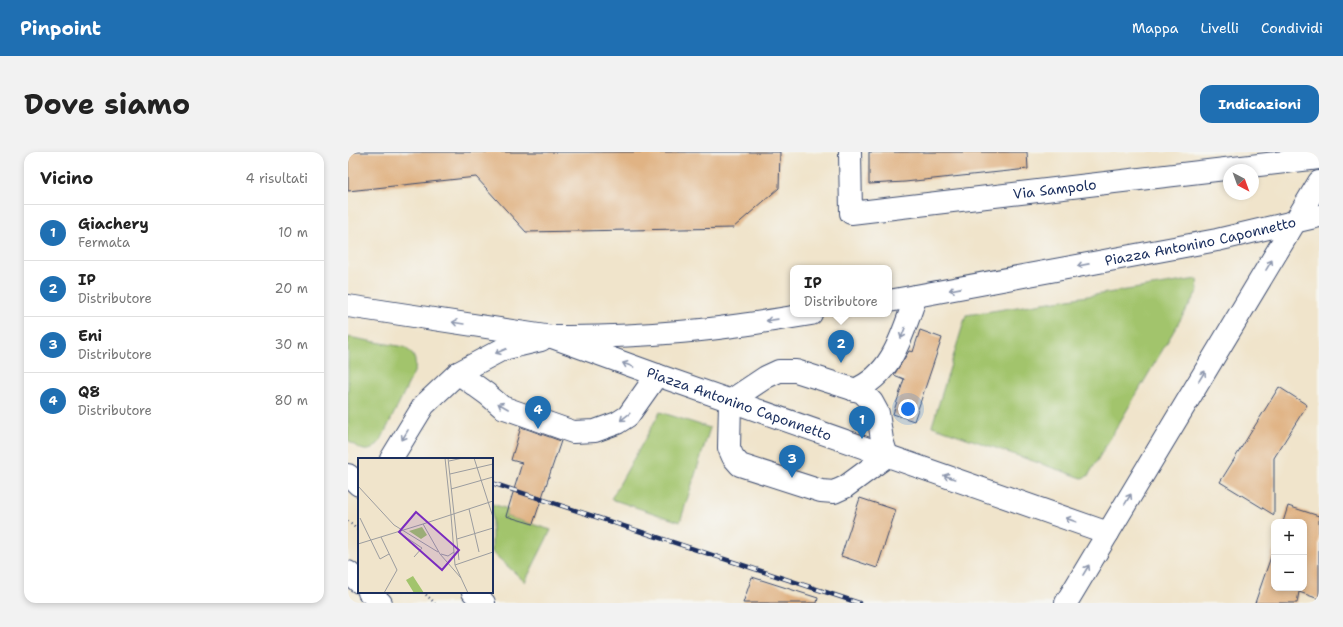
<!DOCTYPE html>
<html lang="it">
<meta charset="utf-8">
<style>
:root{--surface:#fff;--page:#f2f2f2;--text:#222;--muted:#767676;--line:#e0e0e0;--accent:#1f6fb2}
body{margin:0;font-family:"Shantell Sans",sans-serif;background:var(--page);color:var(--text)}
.controls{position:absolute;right:12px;bottom:12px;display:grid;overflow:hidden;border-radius:8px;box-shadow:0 2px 6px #0003}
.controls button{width:36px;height:36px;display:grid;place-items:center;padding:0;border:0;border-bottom:1px solid var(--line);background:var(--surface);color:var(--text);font:20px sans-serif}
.compass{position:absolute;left:875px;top:12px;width:36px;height:36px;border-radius:50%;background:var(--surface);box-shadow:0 2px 6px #0003;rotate:139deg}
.you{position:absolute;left:560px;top:257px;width:14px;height:14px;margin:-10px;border:3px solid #fff;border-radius:50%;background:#1a73e8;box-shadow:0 0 0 6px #1a73e833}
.badge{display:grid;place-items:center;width:26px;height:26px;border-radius:50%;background:var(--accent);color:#fff;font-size:13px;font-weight:700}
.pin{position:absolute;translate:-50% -33px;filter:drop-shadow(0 1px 2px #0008)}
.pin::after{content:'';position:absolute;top:21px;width:14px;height:12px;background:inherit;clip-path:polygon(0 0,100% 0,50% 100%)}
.popup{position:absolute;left:442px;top:113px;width:102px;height:52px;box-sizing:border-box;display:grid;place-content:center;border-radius:8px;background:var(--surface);filter:drop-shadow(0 1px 3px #0005);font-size:13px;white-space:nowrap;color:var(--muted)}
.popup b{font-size:15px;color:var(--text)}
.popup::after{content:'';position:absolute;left:50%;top:100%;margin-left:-8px;border:8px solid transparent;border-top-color:var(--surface)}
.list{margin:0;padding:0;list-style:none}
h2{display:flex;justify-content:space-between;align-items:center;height:52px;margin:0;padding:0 16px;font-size:17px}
h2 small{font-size:13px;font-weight:400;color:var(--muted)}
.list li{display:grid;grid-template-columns:26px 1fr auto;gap:12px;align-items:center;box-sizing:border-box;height:56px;padding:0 16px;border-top:1px solid var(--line)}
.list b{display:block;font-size:15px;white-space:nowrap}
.list p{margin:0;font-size:13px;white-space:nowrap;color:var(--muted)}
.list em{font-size:13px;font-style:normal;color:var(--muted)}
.map{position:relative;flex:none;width:971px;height:451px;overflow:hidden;border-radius:12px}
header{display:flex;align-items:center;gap:24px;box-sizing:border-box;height:56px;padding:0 20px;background:var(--accent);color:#fff}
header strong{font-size:19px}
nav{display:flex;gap:22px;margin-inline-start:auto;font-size:14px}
.intro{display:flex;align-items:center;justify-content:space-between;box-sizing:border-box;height:96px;padding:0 24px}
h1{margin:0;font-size:28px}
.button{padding:10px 18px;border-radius:12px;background:var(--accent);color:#fff;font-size:14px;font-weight:700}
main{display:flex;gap:24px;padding:0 24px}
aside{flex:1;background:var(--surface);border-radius:12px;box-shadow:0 2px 6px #0003}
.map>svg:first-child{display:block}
.green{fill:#a2c46c;stroke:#5e7a65}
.building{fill:#e0b384}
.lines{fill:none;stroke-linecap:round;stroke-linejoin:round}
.minor-casing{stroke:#3b4a6e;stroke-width:24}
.major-casing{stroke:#3b4a6e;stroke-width:24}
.path{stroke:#3b4a6e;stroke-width:2.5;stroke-dasharray:1 3;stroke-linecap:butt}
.minor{stroke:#fff;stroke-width:22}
.major{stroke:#fff;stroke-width:22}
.rail-casing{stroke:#1b2f5e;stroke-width:4.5}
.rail{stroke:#f6f6f2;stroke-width:3;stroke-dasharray:9;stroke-linecap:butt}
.oneway{stroke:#8d97ae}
.labels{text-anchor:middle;stroke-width:4;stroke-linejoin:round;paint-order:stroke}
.street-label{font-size:14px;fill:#1b2f5e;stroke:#f6f6f2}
.inset-road{fill:none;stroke:#9b9c9f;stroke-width:1}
.view{fill:#7b2cbf;fill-opacity:0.15;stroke:#7b2cbf;stroke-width:2}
.inset-edge{fill:none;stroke:#1b2f5e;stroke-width:2}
</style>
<header>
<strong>Pinpoint</strong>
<nav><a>Mappa</a><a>Livelli</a><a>Condividi</a></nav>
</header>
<div class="intro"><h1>Dove siamo</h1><a class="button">Indicazioni</a></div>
<main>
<aside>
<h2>Vicino<small>4 risultati</small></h2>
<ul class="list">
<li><span class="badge">1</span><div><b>Giachery</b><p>Fermata</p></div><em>10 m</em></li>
<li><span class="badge">2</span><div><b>IP</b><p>Distributore</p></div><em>20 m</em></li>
<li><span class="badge">3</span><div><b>Eni</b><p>Distributore</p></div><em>30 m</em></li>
<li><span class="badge">4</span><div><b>Q8</b><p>Distributore</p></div><em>80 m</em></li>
</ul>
</aside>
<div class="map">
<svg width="971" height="451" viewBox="0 0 971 451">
<rect width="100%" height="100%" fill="#f6f6f2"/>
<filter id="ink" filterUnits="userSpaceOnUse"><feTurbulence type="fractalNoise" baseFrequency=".025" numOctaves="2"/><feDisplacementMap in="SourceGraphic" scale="8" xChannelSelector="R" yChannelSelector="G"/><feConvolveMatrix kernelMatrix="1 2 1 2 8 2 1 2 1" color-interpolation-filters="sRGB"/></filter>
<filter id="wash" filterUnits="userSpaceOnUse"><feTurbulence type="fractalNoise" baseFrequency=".012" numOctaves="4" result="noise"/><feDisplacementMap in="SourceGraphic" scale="16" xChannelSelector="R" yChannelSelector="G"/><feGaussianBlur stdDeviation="0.9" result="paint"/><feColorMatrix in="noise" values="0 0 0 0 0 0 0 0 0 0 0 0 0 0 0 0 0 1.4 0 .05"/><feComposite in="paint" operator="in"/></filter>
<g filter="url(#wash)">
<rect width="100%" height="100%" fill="#f0e4cb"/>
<path class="green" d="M849,127L850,138L740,324L734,326L584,274L618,163Z
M0,185L56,195C65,201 69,207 67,218L34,286C23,304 14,300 0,288Z
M312,260L362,276L332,370L263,347Z
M144,352L160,357L158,364L203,378L177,430L144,400Z"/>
<g id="blocks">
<path class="building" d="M0,0H432L431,36L385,76L178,80L128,25L0,39Z
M521,0H679L680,17L557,30L521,32Z
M572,178L594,186L566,269L545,262L556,227L546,223L561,199L565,200Z
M931,235L959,253L926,306V363L872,330Z
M173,275L213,289L185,372L158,364L174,311L163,308Z
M512,346L548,358L529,416L493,404Z
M940,354L971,364V447L951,440L949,451H907L926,396V436H956V370H935Z
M404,425L470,446L469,451H395Z"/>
</g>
</g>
<g filter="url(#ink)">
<use href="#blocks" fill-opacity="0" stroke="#3b4a6e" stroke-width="1"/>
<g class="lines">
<g class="minor-casing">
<g id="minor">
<path id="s1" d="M502,0L503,61L971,6"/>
<path id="s2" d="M541,149L869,88L971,64"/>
<path d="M205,185C243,185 281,184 318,181C366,178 415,170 463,162"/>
<path d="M431,219H448L514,240L524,250L530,261L534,288L539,304L497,335L486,340L473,339L392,313L385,305L381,296L382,249L418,225Z"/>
<path d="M110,221L139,242L154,255L225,280L247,279L269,271L280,264L309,223"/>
<path d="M506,238C545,223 555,180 568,144"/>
<path d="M760,381L971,30"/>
<path d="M0,420L11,430"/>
<path d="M21,440L33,451"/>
</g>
</g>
<g class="major-casing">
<g id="major">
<path id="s3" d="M0,154L204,185L309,223L760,381L718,451"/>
<path d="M43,307L76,253L110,221L155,197L193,188"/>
<path d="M0,323L11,333"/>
<path d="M125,440L136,451"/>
</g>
</g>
<path class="path" d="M0,369L11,379
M75,440L87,451"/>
<use href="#minor" class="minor"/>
<use href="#major" class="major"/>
<g class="rail-casing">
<path id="rail" d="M144,331L511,451"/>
</g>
<use href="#rail" class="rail"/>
</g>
<defs><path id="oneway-shaft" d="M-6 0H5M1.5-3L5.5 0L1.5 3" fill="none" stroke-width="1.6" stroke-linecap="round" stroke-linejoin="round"/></defs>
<g class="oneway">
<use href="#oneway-shaft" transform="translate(735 113) rotate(169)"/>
<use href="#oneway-shaft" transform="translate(921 113) rotate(-59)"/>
<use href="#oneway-shaft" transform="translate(607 137) rotate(169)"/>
<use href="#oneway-shaft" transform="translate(424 168) rotate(172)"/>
<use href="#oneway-shaft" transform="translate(110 171) rotate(-171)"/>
<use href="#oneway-shaft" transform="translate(555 181) rotate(111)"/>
<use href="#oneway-shaft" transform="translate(153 199) rotate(157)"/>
<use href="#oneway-shaft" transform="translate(280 213) rotate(-160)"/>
<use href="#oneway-shaft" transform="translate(854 224) rotate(-59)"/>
<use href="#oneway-shaft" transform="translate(155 254) rotate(-150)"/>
<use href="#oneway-shaft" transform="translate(277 265) rotate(142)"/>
<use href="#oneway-shaft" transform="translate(57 283) rotate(121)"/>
<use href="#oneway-shaft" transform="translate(601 325) rotate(-161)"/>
<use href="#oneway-shaft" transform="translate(780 347) rotate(-59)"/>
<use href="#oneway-shaft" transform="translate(723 368) rotate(-161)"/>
<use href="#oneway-shaft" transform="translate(738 418) rotate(-59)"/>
</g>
</g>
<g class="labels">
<g class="street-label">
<text dy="5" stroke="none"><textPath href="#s1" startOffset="266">Via Sampolo</textPath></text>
<text dy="5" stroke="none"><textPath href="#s2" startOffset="317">Piazza Antonino Caponnetto</textPath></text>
<text dy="5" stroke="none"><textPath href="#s3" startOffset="405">Piazza Antonino Caponnetto</textPath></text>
</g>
</g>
<g transform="translate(10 306)">
<rect width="135" height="135" fill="#f0e4cb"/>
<path d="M64,69L69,77L63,81L51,73ZM55,118L66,135H56L48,122Z" fill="#a2c46c"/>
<path class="inset-road" d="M87,0L93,57M90,0L101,102M116,0L135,59M91,3L105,0M92,16L135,6M0,28L36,67L80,94M93,31L135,19M111,51L121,94M93,57L97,107L110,135M2,60L22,101L31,96M40,74L64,90L56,99M23,79L39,112L26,135M99,81L135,70M0,86L65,66M83,96L90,98L96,94M97,107L135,94M103,120L82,96L65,66L135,43"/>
<path class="view" d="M58,54L101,92L84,112L41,74Z"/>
<rect width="135" height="135" class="inset-edge"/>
</g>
</svg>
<div class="controls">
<button>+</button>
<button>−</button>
</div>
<svg class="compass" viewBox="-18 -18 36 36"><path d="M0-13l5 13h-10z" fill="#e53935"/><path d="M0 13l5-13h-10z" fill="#767676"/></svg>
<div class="you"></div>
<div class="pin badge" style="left:514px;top:287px">1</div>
<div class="pin badge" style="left:493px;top:211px">2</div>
<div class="popup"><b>IP</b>Distributore</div>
<div class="pin badge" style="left:444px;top:326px">3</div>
<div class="pin badge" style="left:190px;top:277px">4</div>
</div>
</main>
